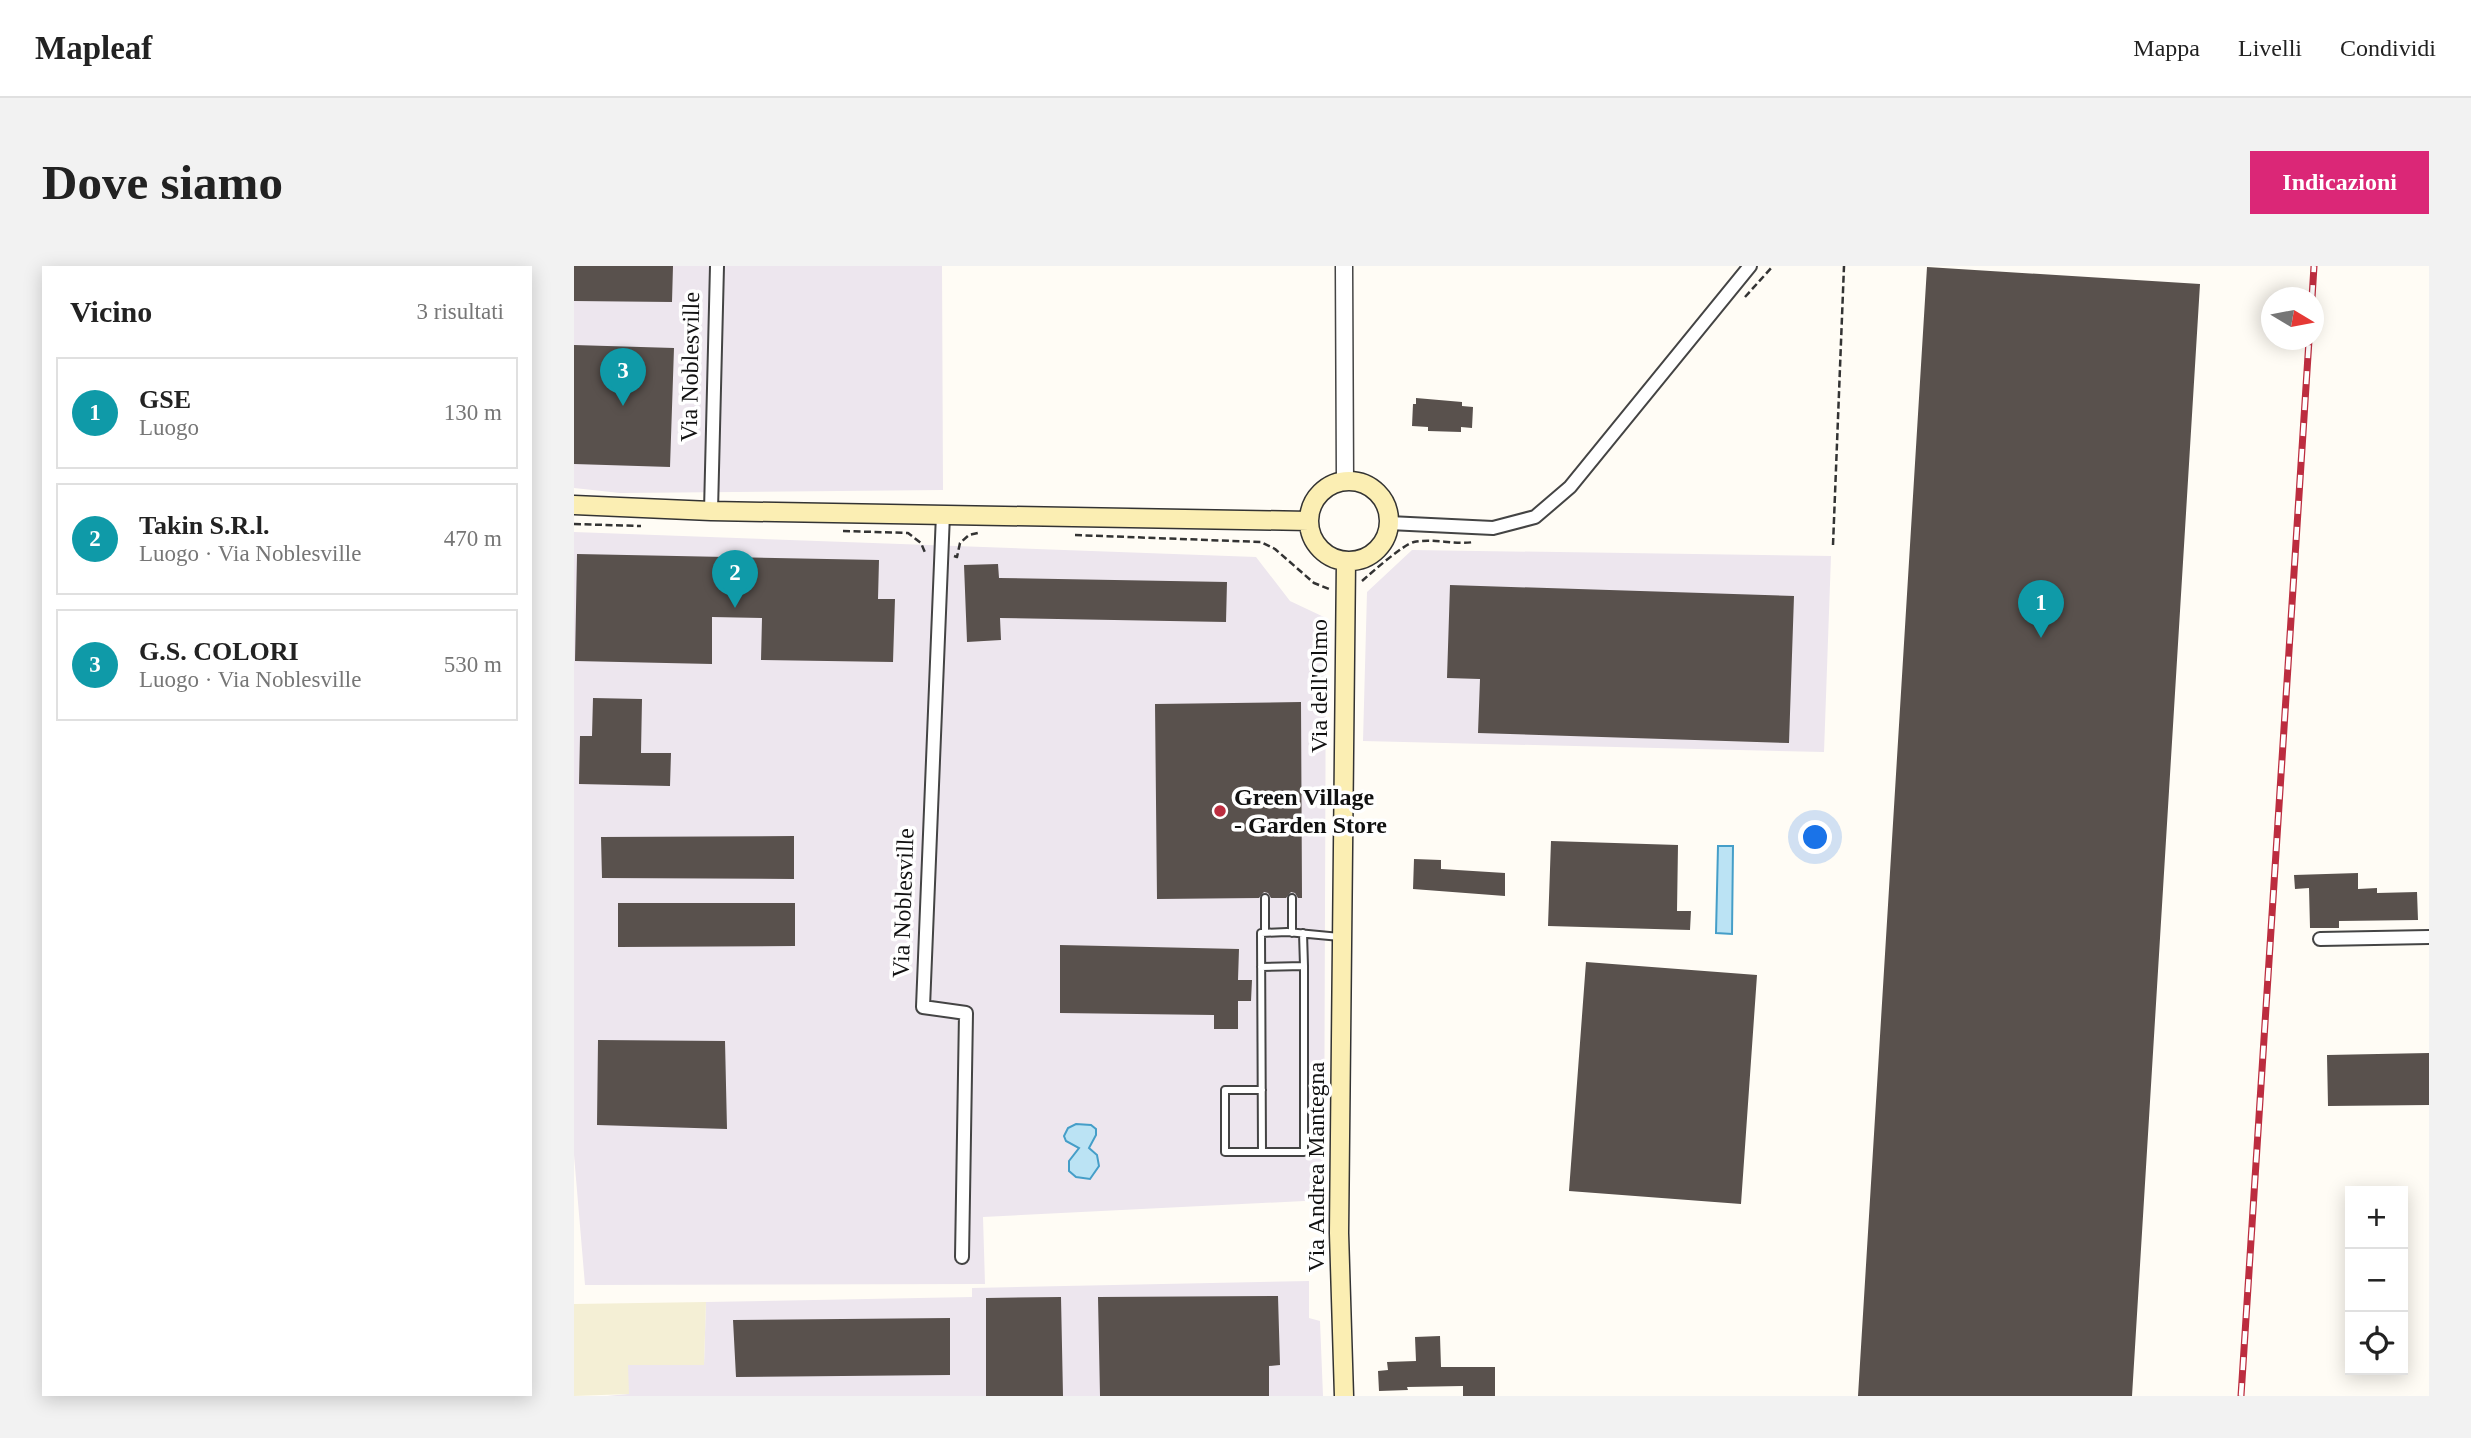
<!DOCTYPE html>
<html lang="it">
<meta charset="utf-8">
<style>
:root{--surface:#fff;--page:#f2f2f2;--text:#222;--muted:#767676;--line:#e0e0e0;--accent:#db2777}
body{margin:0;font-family:"Times New Roman",serif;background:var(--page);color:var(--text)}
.controls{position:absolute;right:21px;bottom:21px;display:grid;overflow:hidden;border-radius:0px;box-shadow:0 4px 18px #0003}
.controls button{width:63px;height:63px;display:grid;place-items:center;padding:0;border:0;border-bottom:2px solid var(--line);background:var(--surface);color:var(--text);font:35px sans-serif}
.compass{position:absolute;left:1687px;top:21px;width:63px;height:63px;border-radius:50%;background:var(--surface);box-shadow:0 4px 18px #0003;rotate:100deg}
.you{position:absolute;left:1242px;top:572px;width:24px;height:24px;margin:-18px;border:5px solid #fff;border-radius:50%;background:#1a73e8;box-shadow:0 0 0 10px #1a73e833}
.badge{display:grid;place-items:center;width:46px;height:46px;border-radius:50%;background:var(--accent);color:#fff;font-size:23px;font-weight:700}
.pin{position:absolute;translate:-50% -58px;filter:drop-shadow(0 2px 4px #0008)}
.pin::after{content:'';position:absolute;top:37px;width:24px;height:21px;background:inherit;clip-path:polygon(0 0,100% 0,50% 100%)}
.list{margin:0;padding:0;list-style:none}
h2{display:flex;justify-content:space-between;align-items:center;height:91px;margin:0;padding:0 28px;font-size:30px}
h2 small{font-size:23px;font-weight:400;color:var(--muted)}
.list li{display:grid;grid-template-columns:46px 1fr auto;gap:21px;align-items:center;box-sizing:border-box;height:112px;margin:0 14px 14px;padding:0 14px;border:2px solid var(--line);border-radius:0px}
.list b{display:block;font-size:26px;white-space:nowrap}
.list p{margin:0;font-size:23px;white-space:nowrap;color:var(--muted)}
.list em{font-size:23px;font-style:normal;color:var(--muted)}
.icon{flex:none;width:38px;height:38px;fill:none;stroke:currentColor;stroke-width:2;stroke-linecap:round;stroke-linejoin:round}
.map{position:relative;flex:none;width:1855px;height:1130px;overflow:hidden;border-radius:0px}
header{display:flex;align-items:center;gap:42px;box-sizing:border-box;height:98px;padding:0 35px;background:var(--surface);border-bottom:2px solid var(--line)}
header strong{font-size:33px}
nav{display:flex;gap:38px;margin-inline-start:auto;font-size:24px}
.intro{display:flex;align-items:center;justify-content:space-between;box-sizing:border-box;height:168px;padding:0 42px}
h1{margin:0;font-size:49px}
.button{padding:18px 32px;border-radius:0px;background:var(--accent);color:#fff;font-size:24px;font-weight:700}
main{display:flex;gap:42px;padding:0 42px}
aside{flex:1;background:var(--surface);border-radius:0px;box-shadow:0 4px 18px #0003}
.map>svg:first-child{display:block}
.industrial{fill:#ede6ee}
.farmland{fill:#f4efd5}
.water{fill:#bbe3f4;stroke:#459ec8;stroke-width:2}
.building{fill:#59514d}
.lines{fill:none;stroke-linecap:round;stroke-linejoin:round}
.service-casing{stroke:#444;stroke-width:10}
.minor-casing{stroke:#444;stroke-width:16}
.tertiary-casing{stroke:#444;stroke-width:19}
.secondary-casing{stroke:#333;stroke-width:21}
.path{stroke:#333;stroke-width:2.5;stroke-dasharray:7 3.5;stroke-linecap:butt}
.service{stroke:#fff;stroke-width:6}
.minor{stroke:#fff;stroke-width:12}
.tertiary{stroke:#fff;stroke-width:16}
.secondary{stroke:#fbeeb3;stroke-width:18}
.rail-casing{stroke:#bc2d3f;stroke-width:7}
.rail{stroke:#fff;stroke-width:4.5;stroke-dasharray:13;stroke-linecap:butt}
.poi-dot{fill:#bc2d3f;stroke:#fff;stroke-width:2.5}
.labels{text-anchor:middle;stroke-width:7;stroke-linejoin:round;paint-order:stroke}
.street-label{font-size:24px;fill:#111;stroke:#fff}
.poi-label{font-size:24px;font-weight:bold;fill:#111;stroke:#fff;text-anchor:start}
</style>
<header>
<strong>Mapleaf</strong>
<nav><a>Mappa</a><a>Livelli</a><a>Condividi</a></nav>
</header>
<div class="intro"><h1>Dove siamo</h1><a class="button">Indicazioni</a></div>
<main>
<aside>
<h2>Vicino<small>3 risultati</small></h2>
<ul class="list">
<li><span class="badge" style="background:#0f9aa8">1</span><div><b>GSE</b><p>Luogo</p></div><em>130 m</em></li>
<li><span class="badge" style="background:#0f9aa8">2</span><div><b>Takin S.R.l.</b><p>Luogo · Via Noblesville</p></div><em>470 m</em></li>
<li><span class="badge" style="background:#0f9aa8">3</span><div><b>G.S. COLORI</b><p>Luogo · Via Noblesville</p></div><em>530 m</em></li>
</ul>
</aside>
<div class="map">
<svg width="1855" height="1130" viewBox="0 0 1855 1130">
<rect width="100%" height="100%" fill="#fffcf5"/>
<path class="industrial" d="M0,0H368L369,224L46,227L0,222Z
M0,266L682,291L716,335L752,352L750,934L409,951L411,1018L11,1019L0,889Z
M838,284L1257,290L1250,486L789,475L793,326Z
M735,1015V1052L746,1055L749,1130H33L54,1128L53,1099L130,1098L132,1036L398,1031V1022Z"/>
<path class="farmland" d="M132,1036L130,1099H54L55,1128L0,1130V1038Z"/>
<path class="water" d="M1144,580H1159L1158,668L1142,667Z
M502,858L517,859L522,863V869L515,882L523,889L525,900L516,913L502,911L495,905V895L505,882L492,875L490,870L494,862Z"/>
<path class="building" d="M0,0H99L98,36L0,35Z
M1353,1L1626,18L1558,1130H1284Z
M0,79L100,82L96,201L0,198Z
M842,132L888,136V140L899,141L898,162L887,161V166L854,165V161L838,160L839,138H842Z
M3,288L305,294L304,333H321L319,396L187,394L188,352L138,351V398L1,395Z
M424,298L425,312L653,316L652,356L426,352L427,374L393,376L390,299Z
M876,319L1220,330L1215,477L904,467L906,413L873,412Z
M19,432L68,433L67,487H97L96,520L5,518L6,470H18Z
M727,436L728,632H724L721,627L717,626L712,632H697L694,627L690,626L685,632L583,633L581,438Z
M220,570V613L28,612L27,571Z
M977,575L1104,579L1103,645H1117L1116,664L974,660Z
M840,593L867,594V603L931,607V630L839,623Z
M1784,607V623L1803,622V627L1843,626L1844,654L1765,655V662H1736L1735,622L1721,623L1720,609Z
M44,637H221V680L44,681Z
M486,679L665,683L664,714H678L677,735H664V763H640V749L486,747Z
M1012,696L1183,709L1167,938L995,925Z
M24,774L151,775L153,863L23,859Z
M1855,787V839L1754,840L1753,789Z
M704,1030L706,1099L695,1100V1130H526L524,1031Z
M487,1031L489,1130H412V1032Z
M376,1052V1109L162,1111L159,1054Z
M866,1070L867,1101H921V1130H889V1120L833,1121L834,1124L805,1125L804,1105L814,1104L813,1096L842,1095L841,1071Z"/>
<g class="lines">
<g class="service-casing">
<path id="service" d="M691,632V667
M718,632V667
M729,667L730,700
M687,701L730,700V886H688C688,813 687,740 687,667L713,666L766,671
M688,824H651V886H688"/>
</g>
<g class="minor-casing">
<path id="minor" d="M137,245L143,0
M369,248L349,741L392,747L388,991
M815,257L919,262L961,251L996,221L1176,0
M1746,673L1855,671"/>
</g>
<g class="tertiary-casing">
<path id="tertiary" d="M770,0L771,215"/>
</g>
<g class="secondary-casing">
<path id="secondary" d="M735 255a40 40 0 1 1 80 0a40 40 0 1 1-80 0Z
M0,239L137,245L735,255
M770,1130L765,967L772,295"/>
</g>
<path class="path" d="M1171,31L1199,0
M0,258L67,260
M269,265L334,267L347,277L352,289
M501,269L687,276L701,283L740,317L755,323
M1259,279L1270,0
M380,290L383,291L386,277L395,269L404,267
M788,315C798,306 830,278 840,276C859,272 881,279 900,276"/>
<use href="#service" class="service"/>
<use href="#minor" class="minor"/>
<use href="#tertiary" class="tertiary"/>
<use href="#secondary" class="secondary"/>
<g class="rail-casing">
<path id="rail" d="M1738,32L1740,0
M1667,1130L1735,74"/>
</g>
<use href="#rail" class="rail"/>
</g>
<circle class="poi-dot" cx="646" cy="545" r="7"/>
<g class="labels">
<g class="street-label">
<text transform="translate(116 101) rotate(-89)" y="8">Via Noblesville</text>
<text transform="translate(745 420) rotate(-90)" y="8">Via dell'Olmo</text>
<text transform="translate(329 637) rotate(-88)" y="8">Via Noblesville</text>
<text transform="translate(742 901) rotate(-90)" y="8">Via Andrea Mantegna</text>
</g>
<g class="poi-label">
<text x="660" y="539">Green Village<tspan x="660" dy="28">- Garden Store</tspan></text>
</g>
</g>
</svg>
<div class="controls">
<button>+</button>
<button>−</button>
<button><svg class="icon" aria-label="locate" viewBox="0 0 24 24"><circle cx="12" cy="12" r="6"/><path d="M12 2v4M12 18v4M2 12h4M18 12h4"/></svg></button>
</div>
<svg class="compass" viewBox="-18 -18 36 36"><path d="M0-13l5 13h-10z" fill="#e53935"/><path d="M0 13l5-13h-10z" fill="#767676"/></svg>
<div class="you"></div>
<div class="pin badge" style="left:1467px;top:372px;background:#0f9aa8">1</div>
<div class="pin badge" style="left:161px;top:342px;background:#0f9aa8">2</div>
<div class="pin badge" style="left:49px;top:140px;background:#0f9aa8">3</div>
</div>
</main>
